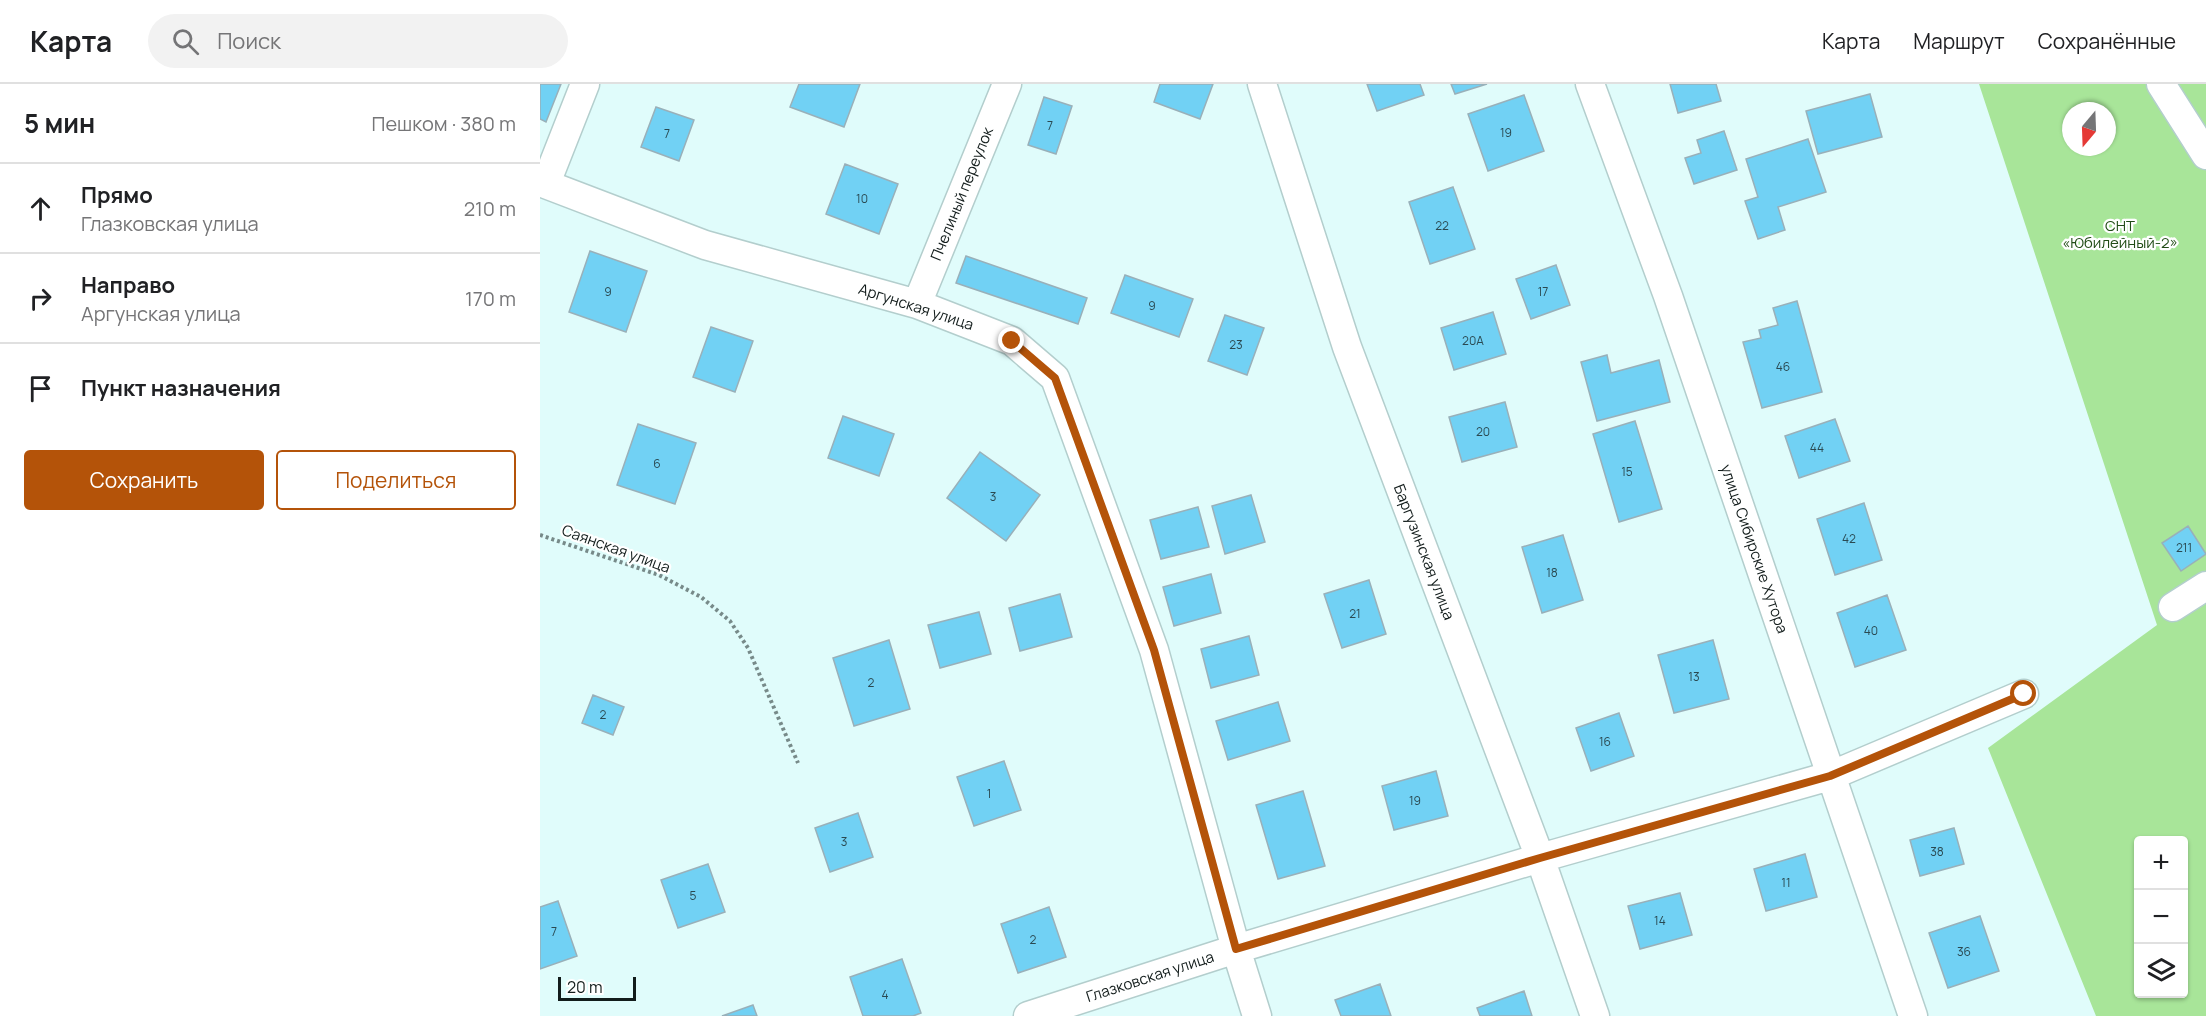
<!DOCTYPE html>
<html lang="ru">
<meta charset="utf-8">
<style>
:root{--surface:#fff;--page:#f2f2f2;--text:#202124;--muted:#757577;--line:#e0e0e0;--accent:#b45309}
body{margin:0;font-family:Manrope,sans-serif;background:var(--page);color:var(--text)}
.controls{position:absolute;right:18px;bottom:18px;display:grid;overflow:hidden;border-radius:6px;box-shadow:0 2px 4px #0004}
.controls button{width:54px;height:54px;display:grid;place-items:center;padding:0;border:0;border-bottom:2px solid var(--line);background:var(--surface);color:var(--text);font:30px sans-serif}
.compass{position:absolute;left:1522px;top:18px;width:54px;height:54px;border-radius:50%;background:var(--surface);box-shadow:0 2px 4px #0004;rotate:199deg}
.scale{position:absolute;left:18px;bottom:15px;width:78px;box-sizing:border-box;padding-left:6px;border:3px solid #121c1b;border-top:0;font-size:16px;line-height:21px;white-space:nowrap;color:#121c1b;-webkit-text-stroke:4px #fff;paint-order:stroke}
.stop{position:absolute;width:18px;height:18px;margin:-14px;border:4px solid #b45309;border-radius:50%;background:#fff}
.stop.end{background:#b45309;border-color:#fff;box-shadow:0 2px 6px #0008}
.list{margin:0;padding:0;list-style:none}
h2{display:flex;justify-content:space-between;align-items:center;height:78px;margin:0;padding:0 24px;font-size:26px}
h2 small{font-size:20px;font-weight:400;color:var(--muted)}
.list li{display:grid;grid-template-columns:39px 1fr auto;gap:18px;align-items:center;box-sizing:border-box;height:90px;padding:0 24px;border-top:2px solid var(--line)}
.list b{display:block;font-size:22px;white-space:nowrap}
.list p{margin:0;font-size:20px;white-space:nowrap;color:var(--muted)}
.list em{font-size:20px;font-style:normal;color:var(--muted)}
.actions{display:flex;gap:12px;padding:18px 24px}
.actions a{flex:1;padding:14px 0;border:2px solid var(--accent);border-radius:6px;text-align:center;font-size:21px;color:var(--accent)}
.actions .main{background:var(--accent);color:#fff}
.icon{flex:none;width:33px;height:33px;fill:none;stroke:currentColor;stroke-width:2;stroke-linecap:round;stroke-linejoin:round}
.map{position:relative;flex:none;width:1666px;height:932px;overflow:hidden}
header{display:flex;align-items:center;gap:36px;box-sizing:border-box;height:84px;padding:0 30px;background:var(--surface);border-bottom:2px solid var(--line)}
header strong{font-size:28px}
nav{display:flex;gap:33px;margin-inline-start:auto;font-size:21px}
.search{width:420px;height:54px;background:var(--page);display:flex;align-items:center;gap:15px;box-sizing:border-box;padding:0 21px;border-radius:33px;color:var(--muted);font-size:22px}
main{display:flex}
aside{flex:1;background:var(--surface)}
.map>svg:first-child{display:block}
.green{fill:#a8e599;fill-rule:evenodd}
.building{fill:#71d1f4;stroke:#99b0b9;stroke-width:1.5}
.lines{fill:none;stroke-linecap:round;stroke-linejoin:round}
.minor-casing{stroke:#b3cecd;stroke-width:31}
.path{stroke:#778a89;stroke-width:4;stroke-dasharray:3 3;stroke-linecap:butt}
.minor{stroke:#fff;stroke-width:28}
.route{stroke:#b45309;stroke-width:8}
.labels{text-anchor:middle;stroke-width:4.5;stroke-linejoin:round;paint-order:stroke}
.number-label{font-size:12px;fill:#2a4951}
.street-label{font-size:15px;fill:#121c1b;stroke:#fff}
.park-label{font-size:15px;fill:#214c16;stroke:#fff}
</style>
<header>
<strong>Карта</strong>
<div class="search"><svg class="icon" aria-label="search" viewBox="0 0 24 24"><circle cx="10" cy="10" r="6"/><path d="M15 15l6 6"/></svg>Поиск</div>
<nav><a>Карта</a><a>Маршрут</a><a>Сохранённые</a></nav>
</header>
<main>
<aside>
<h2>5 мин<small>Пешком · 380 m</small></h2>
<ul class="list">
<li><svg class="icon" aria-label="ahead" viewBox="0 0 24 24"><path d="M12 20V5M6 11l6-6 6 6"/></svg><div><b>Прямо</b><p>Глазковская улица</p></div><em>210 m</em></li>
<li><svg class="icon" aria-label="right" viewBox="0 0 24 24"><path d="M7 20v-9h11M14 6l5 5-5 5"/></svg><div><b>Направо</b><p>Аргунская улица</p></div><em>170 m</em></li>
<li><svg class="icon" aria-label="arrive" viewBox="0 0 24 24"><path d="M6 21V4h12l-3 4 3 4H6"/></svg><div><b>Пункт назначения</b></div></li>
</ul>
<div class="actions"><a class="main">Сохранить</a><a>Поделиться</a></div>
</aside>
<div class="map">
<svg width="1666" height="932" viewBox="0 0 1666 932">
<rect width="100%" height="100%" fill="#e0fcfb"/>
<path class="green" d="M1439,0H1666V932H1556L1448,664L1617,541ZM1531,27H1567V63H1531ZM1598,756H1644V910H1598Z"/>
<path class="building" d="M0,0H21L6,38L0,35Z
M259,0H320L304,43L250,23Z
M620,0H673L660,35L614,18Z
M827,0H880L884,11L837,27Z
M911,0H947L915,10Z
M1130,0H1176L1181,17L1138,29Z
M1330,10L1342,53L1278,70L1266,27Z
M984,11L1004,67L948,87L928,30Z
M504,13L532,22L516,70L488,61Z
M116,23L154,36L139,77L101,63Z
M1184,47L1197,86L1154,100L1145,74L1161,69L1157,56Z
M1268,55L1286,108L1238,123L1245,146L1218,155L1205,117L1218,113L1206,75Z
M305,80L358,100L339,150L286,130Z
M913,103L935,165L890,180L869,118Z
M50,167L107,187L86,248L29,228Z
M426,172L547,214L538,240L416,199Z
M1016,181L1030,221L991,235L976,195Z
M585,191L653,215L639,253L571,229Z
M1257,217L1282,308L1222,324L1203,258L1221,254L1219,246L1238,241L1233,224Z
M953,228L966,270L914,286L901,244Z
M685,231L724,244L707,291L668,277Z
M171,243L213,257L195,308L153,293Z
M1067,271L1071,289L1119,276L1130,318L1057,337L1041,278Z
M965,318L977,363L922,378L909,333Z
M303,332L354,350L339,392L288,374Z
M1295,335L1310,377L1259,394L1245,352Z
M1095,337L1122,425L1079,438L1053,350Z
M98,340L156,359L135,420L77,401Z
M440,368L500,411L466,457L407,414Z
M711,411L725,458L685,470L672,422Z
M1324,419L1342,476L1295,491L1277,435Z
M658,423L669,463L621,475L610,436Z
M1648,442L1666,470L1641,487L1622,459Z
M1023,451L1043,516L1002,529L982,463Z
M671,490L681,529L634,542L623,503Z
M829,496L846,550L802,564L784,510Z
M520,510L532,553L480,567L469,524Z
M1347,511L1366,566L1315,583L1297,529Z
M439,528L451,570L400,584L388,541Z
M709,552L719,591L671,604L661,565Z
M349,556L370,625L314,642L293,574Z
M1173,556L1189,615L1134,629L1118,571Z
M53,611L84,623L73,651L42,639Z
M738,618L750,657L688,676L676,637Z
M1079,629L1094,672L1051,687L1036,644Z
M464,677L481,726L434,742L417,693Z
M896,687L908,732L854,746L842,702Z
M763,707L785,782L738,795L716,721Z
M318,729L333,773L290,788L275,744Z
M1414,744L1424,780L1380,792L1370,756Z
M1265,770L1277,813L1226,827L1214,785Z
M168,780L185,828L138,844L121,796Z
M1140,809L1152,851L1100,865L1088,822Z
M18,817L37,872L0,885V823Z
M509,823L526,873L478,889L461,840Z
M1440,832L1459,887L1408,904L1389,849Z
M362,875L381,929L373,932H323L310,893Z
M840,900L851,932H801L795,916Z
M984,907L992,932H940L937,924Z
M213,921L217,932H182Z"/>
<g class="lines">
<g class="minor-casing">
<path id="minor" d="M722,0L807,263L1000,774L1055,932
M1050,0L1128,212L1373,932
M1621,0L1666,71
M0,98L165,161L377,220L472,257L515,294L614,566L696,865L717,932
M6,99L45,0
M377,220L467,0
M1633,523L1666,502
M488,932L696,865L1000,774L1290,692L1484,610"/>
</g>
<path class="path" d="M0,451L119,491L161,513L190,537L208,564L258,679"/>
<use href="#minor" class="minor"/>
</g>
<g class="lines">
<path class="route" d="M472,257L515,294L614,566L696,865L1000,774L1290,692L1484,610"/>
</g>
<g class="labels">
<g class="number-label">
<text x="510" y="46">7</text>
<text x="966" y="53">19</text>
<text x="127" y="54">7</text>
<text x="322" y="119">10</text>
<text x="902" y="146">22</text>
<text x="68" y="212">9</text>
<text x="1003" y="212">17</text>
<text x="612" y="226">9</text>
<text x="933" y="261">20А</text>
<text x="696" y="265">23</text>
<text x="1243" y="287">46</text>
<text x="943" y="352">20</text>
<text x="1277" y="368">44</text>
<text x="117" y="384">6</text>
<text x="1087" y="392">15</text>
<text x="453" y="417">3</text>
<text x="1309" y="459">42</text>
<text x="1644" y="468">211</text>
<text x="1012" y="493">18</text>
<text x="815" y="534">21</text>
<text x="1331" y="551">40</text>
<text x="1154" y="597">13</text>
<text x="331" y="603">2</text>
<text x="63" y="635">2</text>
<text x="1065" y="662">16</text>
<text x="449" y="714">1</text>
<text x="875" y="721">19</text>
<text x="304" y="762">3</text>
<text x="1397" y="772">38</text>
<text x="1246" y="803">11</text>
<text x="153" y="816">5</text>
<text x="1120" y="841">14</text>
<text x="14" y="852">7</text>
<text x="493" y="860">2</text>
<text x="1424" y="872">36</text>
<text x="345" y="915">4</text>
</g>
<g class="street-label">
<text transform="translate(422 110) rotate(-68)" y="5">Пчелиный переулок</text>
<text transform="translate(376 223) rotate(18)" y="5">Аргунская улица</text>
<text transform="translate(76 465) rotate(20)" y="5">Саянская улица</text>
<text transform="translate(1214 465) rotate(71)" y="5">улица Сибирские Хутора</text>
<text transform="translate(884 468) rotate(69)" y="5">Баргузинская улица</text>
<text transform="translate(610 893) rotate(-18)" y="5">Глазковская улица</text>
</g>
<g class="park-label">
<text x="1580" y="147">СНТ<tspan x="1580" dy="17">«Юбилейный-2»</tspan></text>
</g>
</g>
</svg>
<div class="controls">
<button>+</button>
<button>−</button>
<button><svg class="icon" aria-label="layers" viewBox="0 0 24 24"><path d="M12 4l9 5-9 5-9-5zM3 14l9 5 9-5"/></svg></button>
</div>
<svg class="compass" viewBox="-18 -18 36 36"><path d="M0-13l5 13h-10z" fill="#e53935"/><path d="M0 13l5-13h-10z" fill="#757577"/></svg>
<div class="scale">20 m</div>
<div class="stop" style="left:1484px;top:610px"></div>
<div class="stop end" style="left:472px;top:257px"></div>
</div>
</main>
